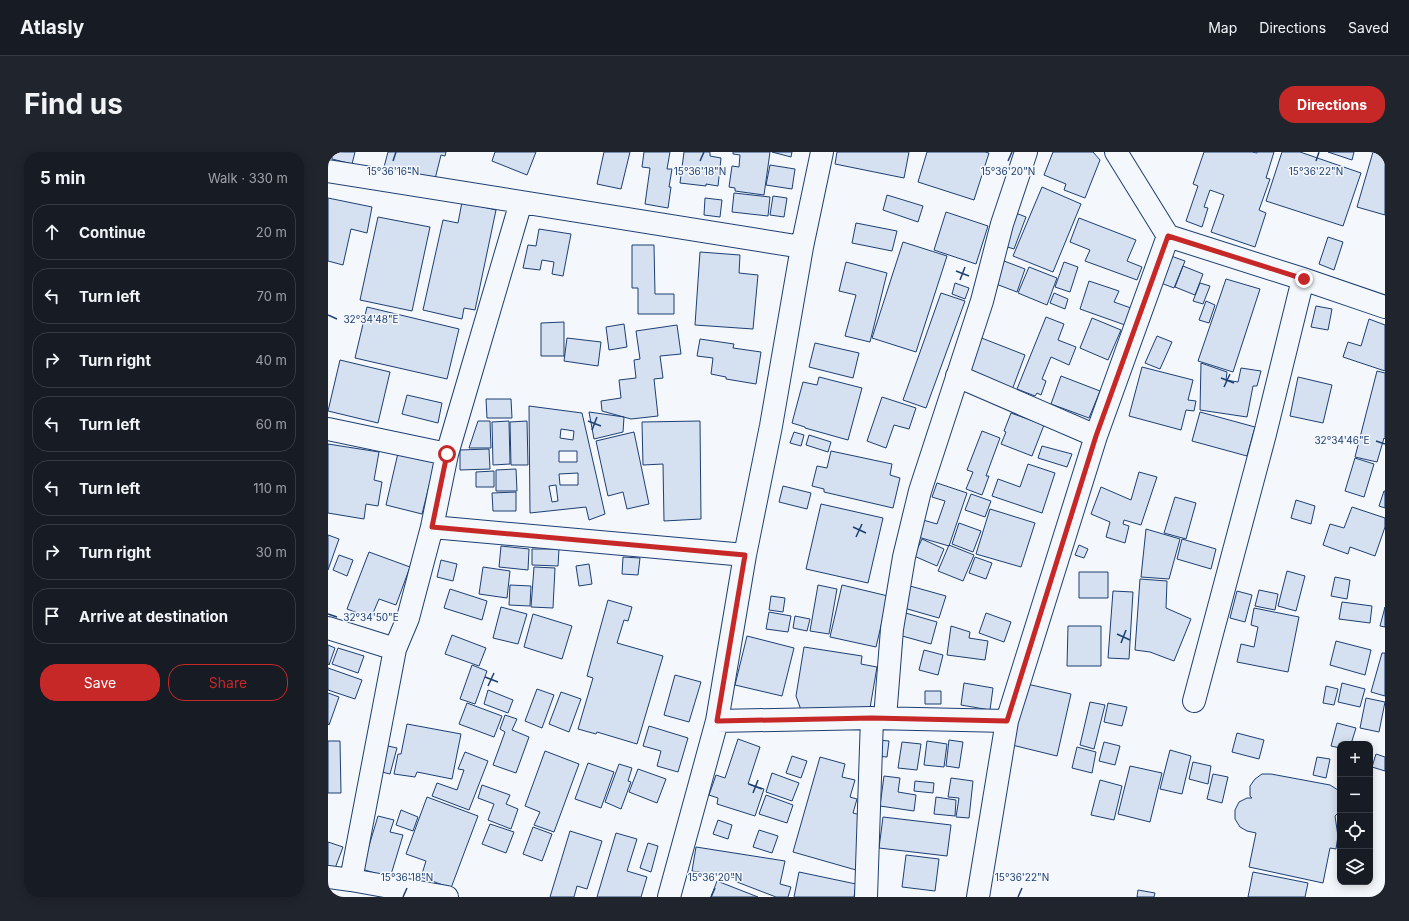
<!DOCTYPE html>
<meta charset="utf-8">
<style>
:root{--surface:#171b24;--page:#20242c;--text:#f1f3f6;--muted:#9ea1a6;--line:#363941;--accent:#c62828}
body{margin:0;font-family:Inter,sans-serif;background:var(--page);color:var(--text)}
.controls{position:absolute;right:12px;bottom:12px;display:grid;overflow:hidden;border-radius:8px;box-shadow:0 2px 10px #0003}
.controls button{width:36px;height:36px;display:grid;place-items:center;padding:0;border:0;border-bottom:1px solid var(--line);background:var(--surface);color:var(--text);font:20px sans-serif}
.stop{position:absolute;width:12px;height:12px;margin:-9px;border:3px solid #c62828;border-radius:50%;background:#fff}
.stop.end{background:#c62828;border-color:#fff;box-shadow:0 1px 4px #0008}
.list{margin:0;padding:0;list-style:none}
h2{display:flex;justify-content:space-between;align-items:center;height:52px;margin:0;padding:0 16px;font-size:17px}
h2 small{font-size:13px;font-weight:400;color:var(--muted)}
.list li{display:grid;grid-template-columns:26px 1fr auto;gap:12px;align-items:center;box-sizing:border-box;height:56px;margin:0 8px 8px;padding:0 8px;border:1px solid var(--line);border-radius:16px}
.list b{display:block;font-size:15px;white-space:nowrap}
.list em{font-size:13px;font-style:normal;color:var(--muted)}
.actions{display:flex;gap:8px;padding:12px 16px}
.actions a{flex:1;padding:9px 0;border:1px solid var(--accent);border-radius:16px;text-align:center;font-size:14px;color:var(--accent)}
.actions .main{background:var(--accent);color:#fff}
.icon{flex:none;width:22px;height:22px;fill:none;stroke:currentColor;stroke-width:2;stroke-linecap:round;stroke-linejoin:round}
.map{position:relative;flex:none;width:1057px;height:745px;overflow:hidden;border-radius:16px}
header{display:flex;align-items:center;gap:24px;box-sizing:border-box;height:56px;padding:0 20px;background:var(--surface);border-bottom:1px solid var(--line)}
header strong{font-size:19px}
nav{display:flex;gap:22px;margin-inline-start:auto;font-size:14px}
.intro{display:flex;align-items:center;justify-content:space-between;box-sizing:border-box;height:96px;padding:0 24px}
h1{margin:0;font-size:28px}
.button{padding:10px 18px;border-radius:16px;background:var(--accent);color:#fff;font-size:14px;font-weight:700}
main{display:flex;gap:24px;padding:0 24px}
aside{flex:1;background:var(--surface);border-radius:16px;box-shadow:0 2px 10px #0003}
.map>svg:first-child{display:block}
.building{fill:#d5e0f0;stroke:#1d3f73;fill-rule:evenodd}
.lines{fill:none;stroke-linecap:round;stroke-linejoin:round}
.minor-casing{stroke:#1d3f73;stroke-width:24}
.minor{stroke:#f4f7fb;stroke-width:22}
.route{stroke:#c62828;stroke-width:5}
.ticks{fill:none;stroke:#1d3f73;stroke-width:1.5}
.ticks-label{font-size:10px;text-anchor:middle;fill:#1d3f73;stroke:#f4f7fb;stroke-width:3;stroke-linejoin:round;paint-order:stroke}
</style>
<header>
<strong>Atlasly</strong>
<nav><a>Map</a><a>Directions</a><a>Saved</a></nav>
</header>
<div class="intro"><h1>Find us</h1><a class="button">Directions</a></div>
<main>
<aside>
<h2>5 min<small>Walk · 330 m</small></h2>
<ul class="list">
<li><svg class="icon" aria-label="ahead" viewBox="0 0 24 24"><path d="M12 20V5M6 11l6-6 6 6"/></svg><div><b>Continue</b></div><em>20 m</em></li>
<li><svg class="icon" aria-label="left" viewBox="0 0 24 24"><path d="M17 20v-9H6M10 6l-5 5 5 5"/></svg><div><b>Turn left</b></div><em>70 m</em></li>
<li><svg class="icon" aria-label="right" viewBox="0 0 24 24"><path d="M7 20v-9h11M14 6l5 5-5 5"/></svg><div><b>Turn right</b></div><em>40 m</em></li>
<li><svg class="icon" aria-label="left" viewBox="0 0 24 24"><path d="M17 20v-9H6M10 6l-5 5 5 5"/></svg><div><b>Turn left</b></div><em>60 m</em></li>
<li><svg class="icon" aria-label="left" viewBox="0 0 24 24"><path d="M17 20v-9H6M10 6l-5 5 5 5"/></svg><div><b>Turn left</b></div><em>110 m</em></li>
<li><svg class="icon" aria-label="right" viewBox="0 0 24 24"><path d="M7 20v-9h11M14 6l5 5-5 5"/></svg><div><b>Turn right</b></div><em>30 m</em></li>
<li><svg class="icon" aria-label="arrive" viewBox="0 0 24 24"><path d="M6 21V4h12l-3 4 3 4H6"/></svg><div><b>Arrive at destination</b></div></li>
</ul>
<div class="actions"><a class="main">Save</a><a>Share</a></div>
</aside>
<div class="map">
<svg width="1057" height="745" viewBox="0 0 1057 745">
<rect width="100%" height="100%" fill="#f4f7fb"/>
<path class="building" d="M5,0H27L24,12L4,7Z
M60,0H118L117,4L113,3L107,27L56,15Z
M167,0H208L199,23L164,9Z
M276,0H302L293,37L269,32Z
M316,0H342L339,17H344L341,35H343L340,56L317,52L322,16L314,15Z
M356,0H382V4L393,6L390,34L378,32V34L352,31Z
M405,0H442L436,43L407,39V36L401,35L404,14L411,15L412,3L405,2Z
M444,0H464L463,5Z
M509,0H581L576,26L507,12Z
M599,0H657L661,1L646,48L590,30Z
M725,0H765L772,8L757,46L736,38L738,32L716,23Z
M876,0H924L929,1V0H946L938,26L942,27L931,58L938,61L927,95L883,80L896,43L882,38L876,55L880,56L874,75L858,69L870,34L865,32Z
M954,0H972L1033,21L1015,74L938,49Z
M1000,0H1026L1024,8Z
M1045,0H1057V63L1029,55Z
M442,13L467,17L464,37L438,33Z
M714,35L753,52L725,120L685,104Z
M406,41L442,45L440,64L404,60Z
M559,43L595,54L590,70L555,58Z
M445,44L459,46L456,65L442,63Z
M0,46L44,55L39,81L23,77L15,113L0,109Z
M377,46L394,48L392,65L376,63Z
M134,50L168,58L147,158L136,156L134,167L95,158L115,68L130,71Z
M618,60L660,74L648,112L606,98Z
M685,60L698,65L686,97L673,93Z
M50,65L102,75L84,159L32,148Z
M751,66L808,88L799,109L814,115L809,128L757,109L762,98L742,90Z
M528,71L569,79L564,99L524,91Z
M211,77L243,82L235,124L224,122L226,110L214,108L212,118L195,116L200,93L208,94Z
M1000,85L1015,90L1006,118L991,112Z
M575,90L619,104L588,200L544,186Z
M304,93H326L327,142H346V162H310V136H304Z
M372,100L412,103L411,121L430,123L425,177L367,173Z
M843,104L857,109L846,136L833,131Z
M676,109L697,117L689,140L668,132Z
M518,110L559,121L542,190L517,184L528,143L511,139Z
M736,110L750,115L742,140L727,135Z
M855,114L875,122L867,143L847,135Z
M701,115L729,126L719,153L690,141Z
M898,127L932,137L905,220L870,209Z
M761,129L791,139L786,150L803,156L797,173L752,157Z
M627,131L641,136L637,147L624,142Z
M872,131L882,134L875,152L865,149Z
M613,141L637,149L598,256L575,248Z
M726,141L740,147L737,157L722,151Z
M878,149L887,153L881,171L871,168Z
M988,154L1004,157L1000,178L983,175Z
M39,155L131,177L119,227L27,206Z
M718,165L736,172L730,188L748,195L741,213L723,205L714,227L718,229L713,243L709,241L707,244L689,237Z
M764,166L793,178L780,208L752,196Z
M1041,167L1057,173V219L1015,205L1020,190L1033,194Z
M236,170V204H213V171Z
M296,172L299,195L281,198L278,175Z
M349,173L353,202L332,204L335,226L326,227L330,264L303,267L274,259L273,249L293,246L291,228L308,226L306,208L312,207L308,179Z
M829,184L844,190L832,217L817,211Z
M651,185L697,203L684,238L638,220Z
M239,186L273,190L270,214L236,209Z
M372,187L406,192L405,196L433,200L428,232L398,227V225L383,222L385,206L369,204Z
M487,191L531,201L525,226L481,215Z
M12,208L62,220L50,271L0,259Z
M873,211L899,220L898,228L910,230L913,216L933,219L929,234H925L919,265L872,258Z
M814,215L865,228L860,248L868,249L866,259L858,258L853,278L801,264Z
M1049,219L1057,221V287L1056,286L1049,310L1027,305Z
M733,224L772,239L761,266L723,252Z
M491,225L534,236L520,288L477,276V275L464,271L475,230L489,233Z
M970,225L1004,233L995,271L962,264Z
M79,243L114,251L110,271L74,262Z
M554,245L588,256L581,277L566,273L558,296L539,289Z
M158,247H183L184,266H159Z
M201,254L254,261L277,362L261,368L258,355L202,361ZM233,277L246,279L245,288L232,286ZM231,299H249V310H231ZM250,321V333H232L231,322ZM228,333L230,349L224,350L221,334Z
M261,260L296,265L295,280L266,287Z
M872,260L927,275L919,304L864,289Z
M683,261L716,273L704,304L673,292L678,280L676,279Z
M150,269H162L163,296H141Z
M181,269L182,312L165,313L164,270Z
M199,269L200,313H183L182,270Z
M372,269L373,367L336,369L335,312L315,313L314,270Z
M654,279L672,286L658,324H661L654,343L638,337L645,320L639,318Z
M306,280L321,352L299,357L295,340L280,344L268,289Z
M466,280L476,283L473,294L462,291Z
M481,283L503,290L500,300L478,293Z
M0,292L51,300L46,328L54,330L50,354L38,352L36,367L0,361Z
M714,294L744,302L739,315L710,306Z
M161,297L162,317L132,318V298Z
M503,299L564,312L562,323L572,326L565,356L496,340V337L484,334L489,314L499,316Z
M70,301L107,310L94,362L58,353Z
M1027,306L1046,312L1036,345L1017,339Z
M700,312L727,321L714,361L664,344L670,327L692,335Z
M188,317L189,339H168V318Z
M166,319V335H148V320Z
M811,320L829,325L813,373L796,368L795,372L801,374L797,391L778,385L782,370L763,362L773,335L803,348Z
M609,331L639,341L621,394L590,385L595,368L609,372L617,349L604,345Z
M455,334L483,341L479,357L451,350Z
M1056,339H1057V356L1051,354Z
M188,340V359H165L164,341Z
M643,342L663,349L657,365L637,358Z
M847,345L868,351L858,387L836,381Z
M968,348L987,354L983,372L963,366Z
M493,352L555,366L540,431L478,417Z
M1024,355L1057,366V375L1047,404L1022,395L1020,402L995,393L1002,372L1016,376Z
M662,357L707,371L693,415L648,402Z
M631,371L653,379L645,400L624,392Z
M818,377L852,387L841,427L813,425Z
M0,383L11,387L0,418Z
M594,387L616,397L609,414L586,404Z
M854,387L888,397L883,417L849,407Z
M621,393L646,403L635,429L610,419Z
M751,393L760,397L756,406L747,403Z
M173,394L201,397L200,418L171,415Z
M204,397H231L230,414L204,413Z
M41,400L82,415L68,453L51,447L43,466L19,457Z
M11,403L25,408L19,424L5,418Z
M295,405L312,406L310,423L294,422Z
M647,405L664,411L658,427L641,421Z
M113,408L129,412L125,429L109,425Z
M261,412L264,432L251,434L248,414Z
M155,415L182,419L179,446L151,442Z
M206,415L227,416L225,456L203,455Z
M959,419L977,424L968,459L950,454Z
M751,420H780V446H751Z
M1007,425L1022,428L1019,447L1003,444Z
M812,427L839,429L838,456L863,467L846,509L822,500L807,498Z
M182,433L203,434L202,454L181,453Z
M490,433L509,437L501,482L482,479Z
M514,433L560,444L548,495L502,485Z
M582,434L618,444L611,466L576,456Z
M122,437L159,449L154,468L116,456Z
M931,438L950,442L947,458L927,454Z
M785,439L805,440L801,507L780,506Z
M909,439L924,443L917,470L902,466Z
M443,444L457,446L455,460L441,458Z
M280,448L304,455L300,469L296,468L289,491L335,504L309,592L269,580L268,582L250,577L265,526L259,524Z
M1014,450L1044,454L1042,471L1011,467Z
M173,455L199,462L190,492L165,486Z
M1057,455V475L1052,474Z
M926,456L971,465L960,520L909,510L913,492L926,495L930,475L923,473Z
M441,460L463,464L460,480L438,477Z
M574,460L609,470L603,492L567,482Z
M658,461L683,470L676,490L651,481Z
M205,462L244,474L234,507L196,495Z
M467,464L482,467L479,479L465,476Z
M623,474L642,480L641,486L660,489L657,508L619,503Z
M740,474H773V514H739Z
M124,483L158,496L151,514L117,502Z
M419,484L466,496L454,544L407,533Z
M1008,489L1043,498L1037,523L1002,513Z
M0,493L7,496L1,513L0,512Z
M476,495L534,504L533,512L549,515L542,556L473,558L468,544Z
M10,496L36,504L30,521L4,512Z
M596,498L615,503L610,523L591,518Z
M1054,501H1057V544L1043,540Z
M144,513L159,519L147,552L132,547Z
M0,516L34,528L27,547L0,538Z
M347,523L373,530L361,570L336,563Z
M636,531L665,536L662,558L633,553Z
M1014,531L1037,537L1032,555L1010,550Z
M699,532L743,542L729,604L684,593Z
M998,534L1010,537L1006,553L995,551Z
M209,537L226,543L214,576L197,569Z
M160,538L185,548L180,561L156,552Z
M597,539H613V552H597Z
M233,540L253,547L241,580L221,572Z
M0,541L11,545L1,573L0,572Z
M1038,546L1057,550L1051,580L1032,576Z
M762,550L777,553L766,597L752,593Z
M139,551L174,564L166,585L131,572Z
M780,551L799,555L794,574L776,570Z
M177,563L189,567L184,578L201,585L188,621L165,613L177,580L172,577Z
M1009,571L1028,576L1023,592H1012V596L1003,594Z
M79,572L133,582L124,627L89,620L87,625L66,622L70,602H73Z
M321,574L360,586L350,620L329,614L333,599L315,594Z
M909,581L936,588L931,607L904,600Z
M410,587L432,595L420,632L436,637L427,664L389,652L390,646L381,643L388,623L397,626Z
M550,588L561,589L559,605L548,604Z
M621,588L635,590L631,616L618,614Z
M0,589H12L13,641H0Z
M599,589L619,592L616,615L596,613Z
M574,590L593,592L589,618L570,616Z
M776,590L792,594L787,613L771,609Z
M60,594L69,596L62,622L54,620Z
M749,595L768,600L764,621L744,616Z
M842,598L863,604L854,642L832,637Z
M217,599L251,612L226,680L206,673L212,660L197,654Z
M137,600L160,609L141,658L104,644L109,631L129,638L136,618L130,617Z
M1048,602L1057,605V619L1044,615Z
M464,604L479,609L473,626L458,621Z
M492,605L517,612L514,625L527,628L522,645L529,647L525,661L537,664L528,718L465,700Z
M989,605L1002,607L998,626L985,623Z
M865,610L883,614L880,632L861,627Z
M260,611L286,620L273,656L247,647Z
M291,612L304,616L300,629L303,630L293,657L277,650Z
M802,614L834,621L822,670L790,662Z
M310,617L338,627L329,651L301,640Z
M444,621L471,631L464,649L438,640Z
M885,622L900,625L894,651L879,647Z
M934,622H943L1002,633L1010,638L1012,642V659L1007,664L1010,684L1008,697L1002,696L995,731L921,715L928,681L919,679L912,675L907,667V658L911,650L919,646H924L922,644V634L927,627Z
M556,624L572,626L570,640L588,643L586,659L552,654Z
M623,626L645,629L641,666L628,665L631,646L620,645Z
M772,628L794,634L786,668L763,663Z
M587,629L606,631L605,641L586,639Z
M154,633L182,643L178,652L190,657L183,677L160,668L166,652L150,646Z
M438,643L465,653L459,671L431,662Z
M99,645L150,664L123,736L93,725L98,709L78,702Z
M608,645L628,648L627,664L606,662Z
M73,658L90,665L85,679L68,673Z
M50,664L66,668L62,680L75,683L62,726L34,717Z
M555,665L623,673L619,704L551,696Z
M390,668L404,673L400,687L385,682Z
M162,672L186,680L178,701L154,692Z
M205,675L224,682L214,709L195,702Z
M431,678L450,684L444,701L425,695Z
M242,679L274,689L259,737L249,734L246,745H222Z
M288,681L309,687L299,719L319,725L313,745H269Z
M0,690L15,695L6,719L0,717Z
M320,691L330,694L323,720L312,716Z
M368,695L457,709L452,732L463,735L460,745H448L409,730V726L364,719Z
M578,703L611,707L607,739L574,735Z
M471,720L528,732L526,745H466Z
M925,720L980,731L977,745H920Z
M389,729L430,745H383Z
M810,738L827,741L826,745H809Z"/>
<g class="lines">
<g class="minor-casing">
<path id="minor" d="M788,0L840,84L975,127L1057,155
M0,19L474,95
M629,224L768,284
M0,277L119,302
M104,375L417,403
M0,476L67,497
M866,549L937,282L975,127
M557,566L564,477L576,405L592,339L654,149L674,72L698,0
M389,569L544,566L679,569
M0,725L23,728L119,745
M23,728L67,497L80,466L104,375L119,302L193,50
M341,745L389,569L417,403L443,274L474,95L494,0
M538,745L544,566
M650,745L679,569L768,284L840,84"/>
</g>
<use href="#minor" class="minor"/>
</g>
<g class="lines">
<path class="route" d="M119,302L104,375L417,403L389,569L544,566L679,569L768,284L840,84L976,127"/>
</g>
<path class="ticks" d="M65,9L68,0M372,9L376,0M680,9L684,0M988,9L991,0M628,119L641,124M632,128L637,115M0,163L9,167M893,226L906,231M896,235L902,222M260,269L273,274M264,278L269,265M1048,289L1057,292M525,375L538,381M528,385L534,372M0,462L9,465M789,482L802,488M793,491L798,478M157,525L170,530M160,534L166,521M421,632L434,637M425,641L430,628M75,745L79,736M383,745L387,736M690,745L694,736"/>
<g class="ticks-label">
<text x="65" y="23">15°36'16"N</text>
<text x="372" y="23">15°36'18"N</text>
<text x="680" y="23">15°36'20"N</text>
<text x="988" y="23">15°36'22"N</text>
<text x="43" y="171">32°34'48"E</text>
<text x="1014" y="292">32°34'46"E</text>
<text x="43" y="469">32°34'50"E</text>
<text x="79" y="729">15°36'18"N</text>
<text x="387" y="729">15°36'20"N</text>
<text x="694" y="729">15°36'22"N</text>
</g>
</svg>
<div class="controls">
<button>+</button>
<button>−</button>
<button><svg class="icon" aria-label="locate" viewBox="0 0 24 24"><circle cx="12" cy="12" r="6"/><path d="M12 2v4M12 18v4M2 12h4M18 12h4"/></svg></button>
<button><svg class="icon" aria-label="layers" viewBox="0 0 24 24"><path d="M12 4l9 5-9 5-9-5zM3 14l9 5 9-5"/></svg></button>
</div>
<div class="stop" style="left:119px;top:302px"></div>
<div class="stop end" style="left:976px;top:127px"></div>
</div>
</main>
